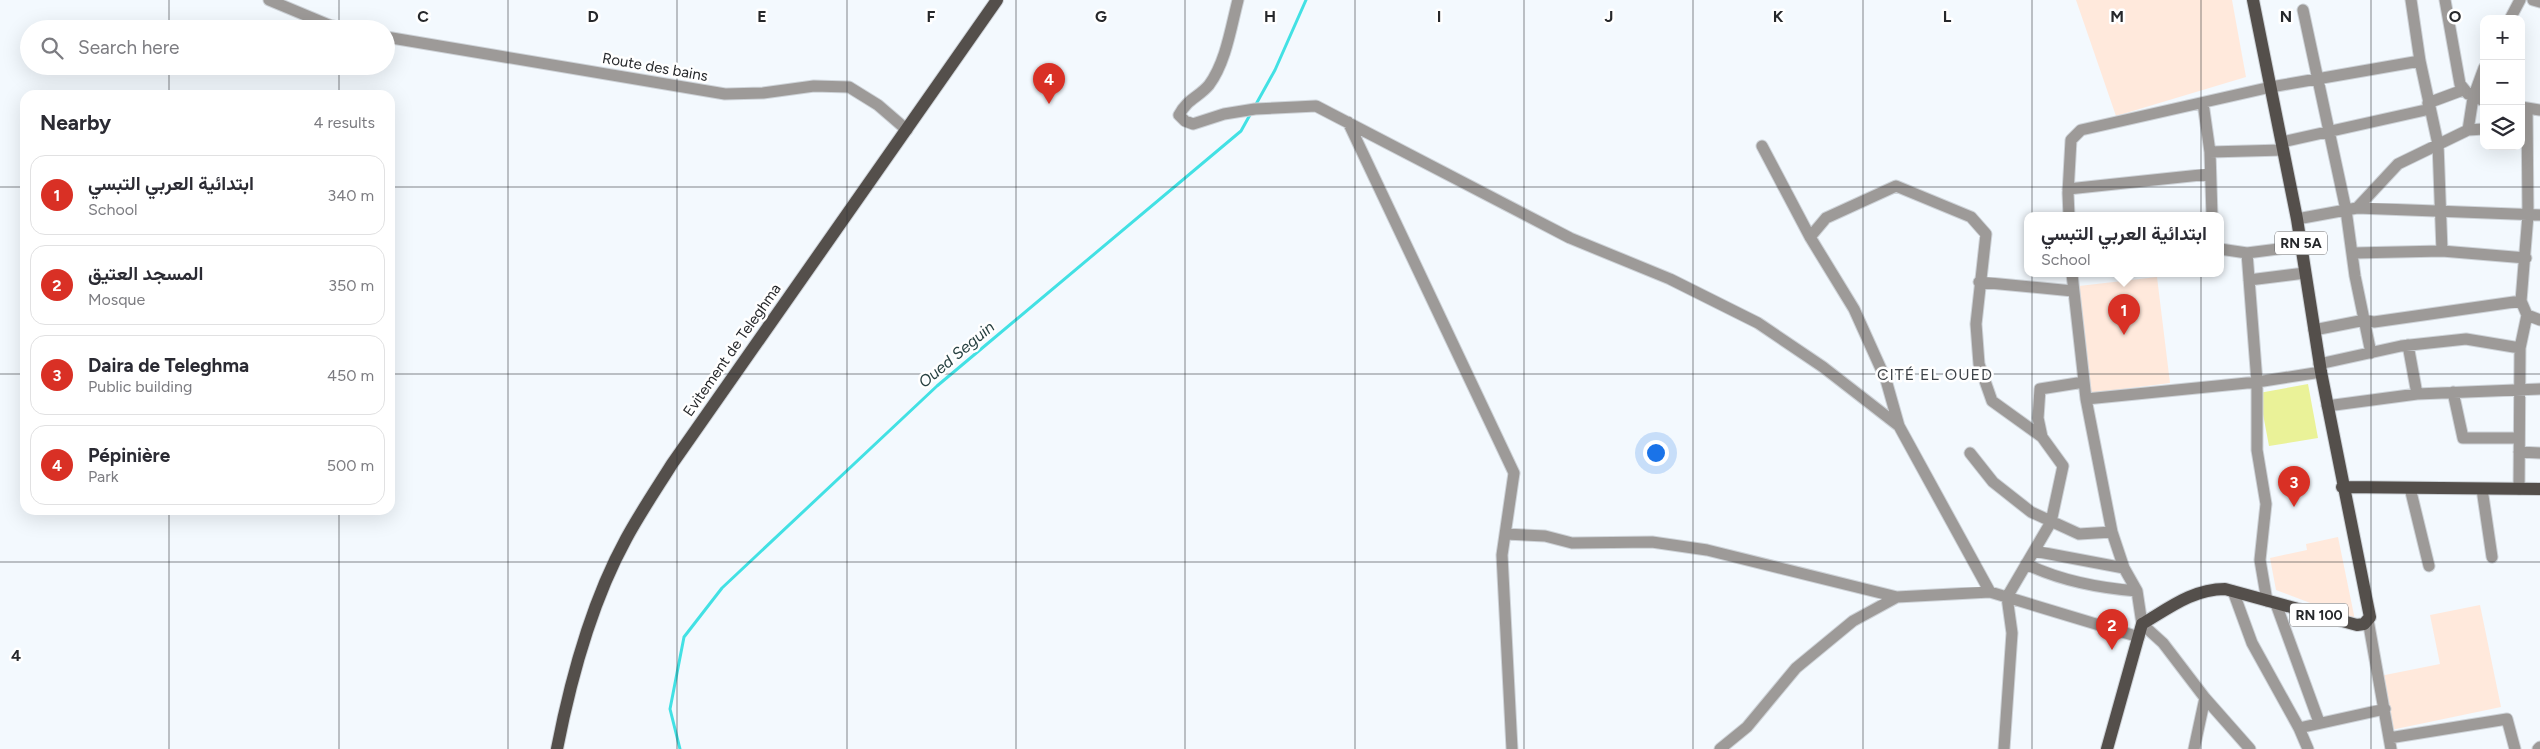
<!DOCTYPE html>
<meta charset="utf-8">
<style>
:root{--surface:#fff;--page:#f2f2f3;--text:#2b2b33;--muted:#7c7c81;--line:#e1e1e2;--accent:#d93025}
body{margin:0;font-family:Figtree,Vazirmatn,sans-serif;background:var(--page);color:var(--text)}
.controls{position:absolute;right:15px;top:15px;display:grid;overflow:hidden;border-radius:10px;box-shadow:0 5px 20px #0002}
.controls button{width:45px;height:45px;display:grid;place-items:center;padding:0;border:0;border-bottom:1px solid var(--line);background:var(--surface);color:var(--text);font:25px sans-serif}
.you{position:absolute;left:1655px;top:452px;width:18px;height:18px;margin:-12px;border:4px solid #fff;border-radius:50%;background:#1a73e8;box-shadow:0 0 0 8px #1a73e833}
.badge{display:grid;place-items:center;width:32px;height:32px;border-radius:50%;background:var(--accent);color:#fff;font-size:16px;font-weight:700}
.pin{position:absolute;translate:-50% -41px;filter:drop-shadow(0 1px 2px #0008)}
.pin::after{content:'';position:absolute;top:26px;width:18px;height:15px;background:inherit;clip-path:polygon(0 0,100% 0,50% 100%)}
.popup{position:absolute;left:2024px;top:212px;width:200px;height:65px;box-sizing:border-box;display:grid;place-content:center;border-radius:10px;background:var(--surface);filter:drop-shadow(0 1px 4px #0005);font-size:16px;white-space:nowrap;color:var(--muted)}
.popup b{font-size:19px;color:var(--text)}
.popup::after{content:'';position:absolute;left:50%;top:100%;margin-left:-10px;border:10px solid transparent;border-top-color:var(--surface)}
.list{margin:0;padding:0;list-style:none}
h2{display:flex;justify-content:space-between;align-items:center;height:65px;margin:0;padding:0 20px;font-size:21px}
h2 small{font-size:16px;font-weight:400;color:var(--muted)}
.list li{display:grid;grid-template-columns:32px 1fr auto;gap:15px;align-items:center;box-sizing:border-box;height:80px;margin:0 10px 10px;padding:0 10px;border:1px solid var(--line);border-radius:15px}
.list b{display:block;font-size:19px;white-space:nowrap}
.list p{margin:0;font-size:16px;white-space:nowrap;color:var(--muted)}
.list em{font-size:16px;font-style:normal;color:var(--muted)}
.icon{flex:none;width:28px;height:28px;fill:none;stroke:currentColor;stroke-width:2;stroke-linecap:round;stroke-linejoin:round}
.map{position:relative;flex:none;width:2540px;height:749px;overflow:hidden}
.search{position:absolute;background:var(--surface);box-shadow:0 5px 20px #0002;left:20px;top:20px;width:375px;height:55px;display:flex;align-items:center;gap:12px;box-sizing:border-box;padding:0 18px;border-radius:28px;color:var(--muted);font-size:19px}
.panel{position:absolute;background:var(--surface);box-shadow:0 5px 20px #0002;left:20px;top:90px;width:375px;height:425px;border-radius:15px}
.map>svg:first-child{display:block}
.education{fill:#ffe9dc}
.green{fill:#eaf298}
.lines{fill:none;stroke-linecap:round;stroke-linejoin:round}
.stream{stroke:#42e1e4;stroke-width:3}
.minor-casing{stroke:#ced3d8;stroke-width:13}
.major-casing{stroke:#ced3d8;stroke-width:14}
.minor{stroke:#9d9a98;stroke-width:11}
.major{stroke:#544f4b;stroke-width:12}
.grid{fill:none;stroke:#26282b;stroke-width:1;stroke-opacity:0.55}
.labels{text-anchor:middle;stroke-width:5;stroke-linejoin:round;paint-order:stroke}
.shield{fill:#fff;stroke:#67686b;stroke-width:1}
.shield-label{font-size:14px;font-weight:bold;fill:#26282b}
.street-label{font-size:15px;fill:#26282b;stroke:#fff}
.water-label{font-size:16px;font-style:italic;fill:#264040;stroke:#fff}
.neighbourhood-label{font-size:16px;letter-spacing:1px;fill:#3f4449;stroke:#fff}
.grid-label{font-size:16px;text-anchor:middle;font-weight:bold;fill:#26282b;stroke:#fff;stroke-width:5;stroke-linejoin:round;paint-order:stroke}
</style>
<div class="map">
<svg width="2540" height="749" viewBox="0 0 2540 749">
<rect width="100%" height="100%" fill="#f3f9fe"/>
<path class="education" d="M2076,0H2232L2246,77L2116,116Z
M2157,277L2170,383L2091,393L2079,286Z
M2338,537L2355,620L2276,590L2270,558L2307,550L2306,544Z
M2480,605L2501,707L2391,730L2380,676L2440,664L2430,615Z"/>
<path class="green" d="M2308,384L2318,438L2269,446L2259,393Z"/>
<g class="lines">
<path class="stream" d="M1255,106L1275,70L1306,0
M680,749L670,709L684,637L722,588L937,386L1241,131L1251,113"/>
<g class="minor-casing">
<path id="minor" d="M269,0L329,25L348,29
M1238,0C1231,27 1226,62 1209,85C1199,97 1187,99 1179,115L1185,121L1193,124L1224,114L1255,109L1316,106L1570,238L1670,279L1758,323L1823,367L1899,426L1990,592L2139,637
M2411,0L2420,61L2438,144L2442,251
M2445,0L2460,84L2468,94L2484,101
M2533,0L2540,2
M2303,10L2346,210L2355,276L2371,353
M2510,19L2520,0
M386,37L725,94L763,93L814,86L849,87L878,105L907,130
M2203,103L2210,152L2212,216
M2428,103L2463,90
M2521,107L2540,110
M1348,122L1514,473L1502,555L1512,749
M2468,130L2473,98L2484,68
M2282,142L2430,109
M1762,146L1810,237L1854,309L1886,380L1899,426
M2210,152L2283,150
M2068,189L2210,174
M2357,208L2540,215
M2069,216L2068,193L2071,140L2081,130L2271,87L2420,61
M2297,219L2357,208L2398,164L2468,130L2484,129
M1810,237L1826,218L1896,186L1971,217L1986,234L1976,324L1979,364L1992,401L2042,437L2063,466L2051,522L2007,597L2012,633L2004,749
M2220,249L2247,253L2301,246
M2247,253L2257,382V450L2266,504L2260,560L2267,601
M2354,253L2442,251L2526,258
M2072,274L2086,399L2112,532L2124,568L2137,591L2142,624L2163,643L2205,698L2250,749
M2249,280L2305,273
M1979,282L2073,291
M2527,315L2540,320
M2314,330L2365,320L2374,322L2521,301
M2408,345L2417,394
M2319,364L2401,346L2466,339L2520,348
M2453,392L2463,438H2519
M2086,399L2257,382L2321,372
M2327,406L2417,394L2540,389
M2042,437L2038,418L2040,389L2084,382
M2519,452L2540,453
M1970,453L1993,482L2031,512L2079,534L2112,532
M2410,488L2429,566
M2482,489L2492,557
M2519,489L2520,348L2527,315L2521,301L2528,215L2527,108
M1505,534L1545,536L1572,543L1652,542L1707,550L1897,597
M2034,551L2124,568
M2026,564C2061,581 2099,588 2137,591
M2233,591L2252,643L2299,728L2308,749
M2276,604L2319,722
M2368,620L2391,749
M2299,728L2385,709
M2389,738L2507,719L2515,749
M1720,749L1747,727L1796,668L1853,621L1897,597L1990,592
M2194,749L2205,698
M2538,749L2540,747"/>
</g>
<g class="major-casing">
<path id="major" d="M2342,487L2540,489
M557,749C571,677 591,603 626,539C640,513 657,488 672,464L997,0
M2107,749L2142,624C2169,608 2193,589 2225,589L2357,625L2364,624L2370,617L2321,372L2297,219L2253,0"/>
</g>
<use href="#minor" class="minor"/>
<use href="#major" class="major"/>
</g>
<path class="grid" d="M169,0V29M339,0V29M508,0V749M677,0V749M847,0V749M1016,0V749M1185,0V749M1355,0V749M1524,0V749M1693,0V749M1863,0V749M2032,0V749M2201,0V749M2371,0V749M169,66V95M339,66V95M0,187H25M390,187H2540M0,374H25M390,374H2540M169,510V749M339,510V749M0,562H2540"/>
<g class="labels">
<g class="shield">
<rect x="2275" y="231.5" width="52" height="23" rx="4"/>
<rect x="2290" y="603.5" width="58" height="23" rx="4"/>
</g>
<g class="shield-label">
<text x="2301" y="248">RN 5A</text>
<text x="2319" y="620">RN 100</text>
</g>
<g class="street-label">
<text transform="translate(655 67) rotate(10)" y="5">Route des bains</text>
<text transform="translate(732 350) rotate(-55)" y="5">Evitement de Teleghma</text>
</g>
<g class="water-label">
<text transform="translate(956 354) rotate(-40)" y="6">Oued Seguin</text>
</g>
<g class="neighbourhood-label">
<text x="1935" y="380">CITÉ EL OUED</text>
</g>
</g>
<g class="grid-label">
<text x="423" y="22">C</text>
<text x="593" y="22">D</text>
<text x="762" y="22">E</text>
<text x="931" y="22">F</text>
<text x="1101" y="22">G</text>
<text x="1270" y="22">H</text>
<text x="1439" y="22">I</text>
<text x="1609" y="22">J</text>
<text x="1778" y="22">K</text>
<text x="1947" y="22">L</text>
<text x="2117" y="22">M</text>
<text x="2286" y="22">N</text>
<text x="2455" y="22">O</text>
<text x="16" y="661">4</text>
</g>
</svg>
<div class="controls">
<button>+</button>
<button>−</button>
<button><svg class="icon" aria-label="layers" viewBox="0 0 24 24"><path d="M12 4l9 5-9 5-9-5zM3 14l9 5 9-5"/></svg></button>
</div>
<div class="you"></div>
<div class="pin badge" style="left:2124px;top:335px">1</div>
<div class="popup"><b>ابتدائية العربي التبسي</b>School</div>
<div class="pin badge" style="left:2112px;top:650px">2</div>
<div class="pin badge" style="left:2294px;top:507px">3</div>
<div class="pin badge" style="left:1049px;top:104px">4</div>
<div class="search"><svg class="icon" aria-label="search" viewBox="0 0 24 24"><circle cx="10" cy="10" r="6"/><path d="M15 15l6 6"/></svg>Search here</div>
<section class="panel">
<h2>Nearby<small>4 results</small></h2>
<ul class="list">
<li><span class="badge">1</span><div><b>ابتدائية العربي التبسي</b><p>School</p></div><em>340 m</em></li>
<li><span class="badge">2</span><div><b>المسجد العتيق</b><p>Mosque</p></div><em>350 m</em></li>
<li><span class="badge">3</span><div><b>Daira de Teleghma</b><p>Public building</p></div><em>450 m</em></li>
<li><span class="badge">4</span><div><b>Pépinière</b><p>Park</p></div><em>500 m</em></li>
</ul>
</section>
</div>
